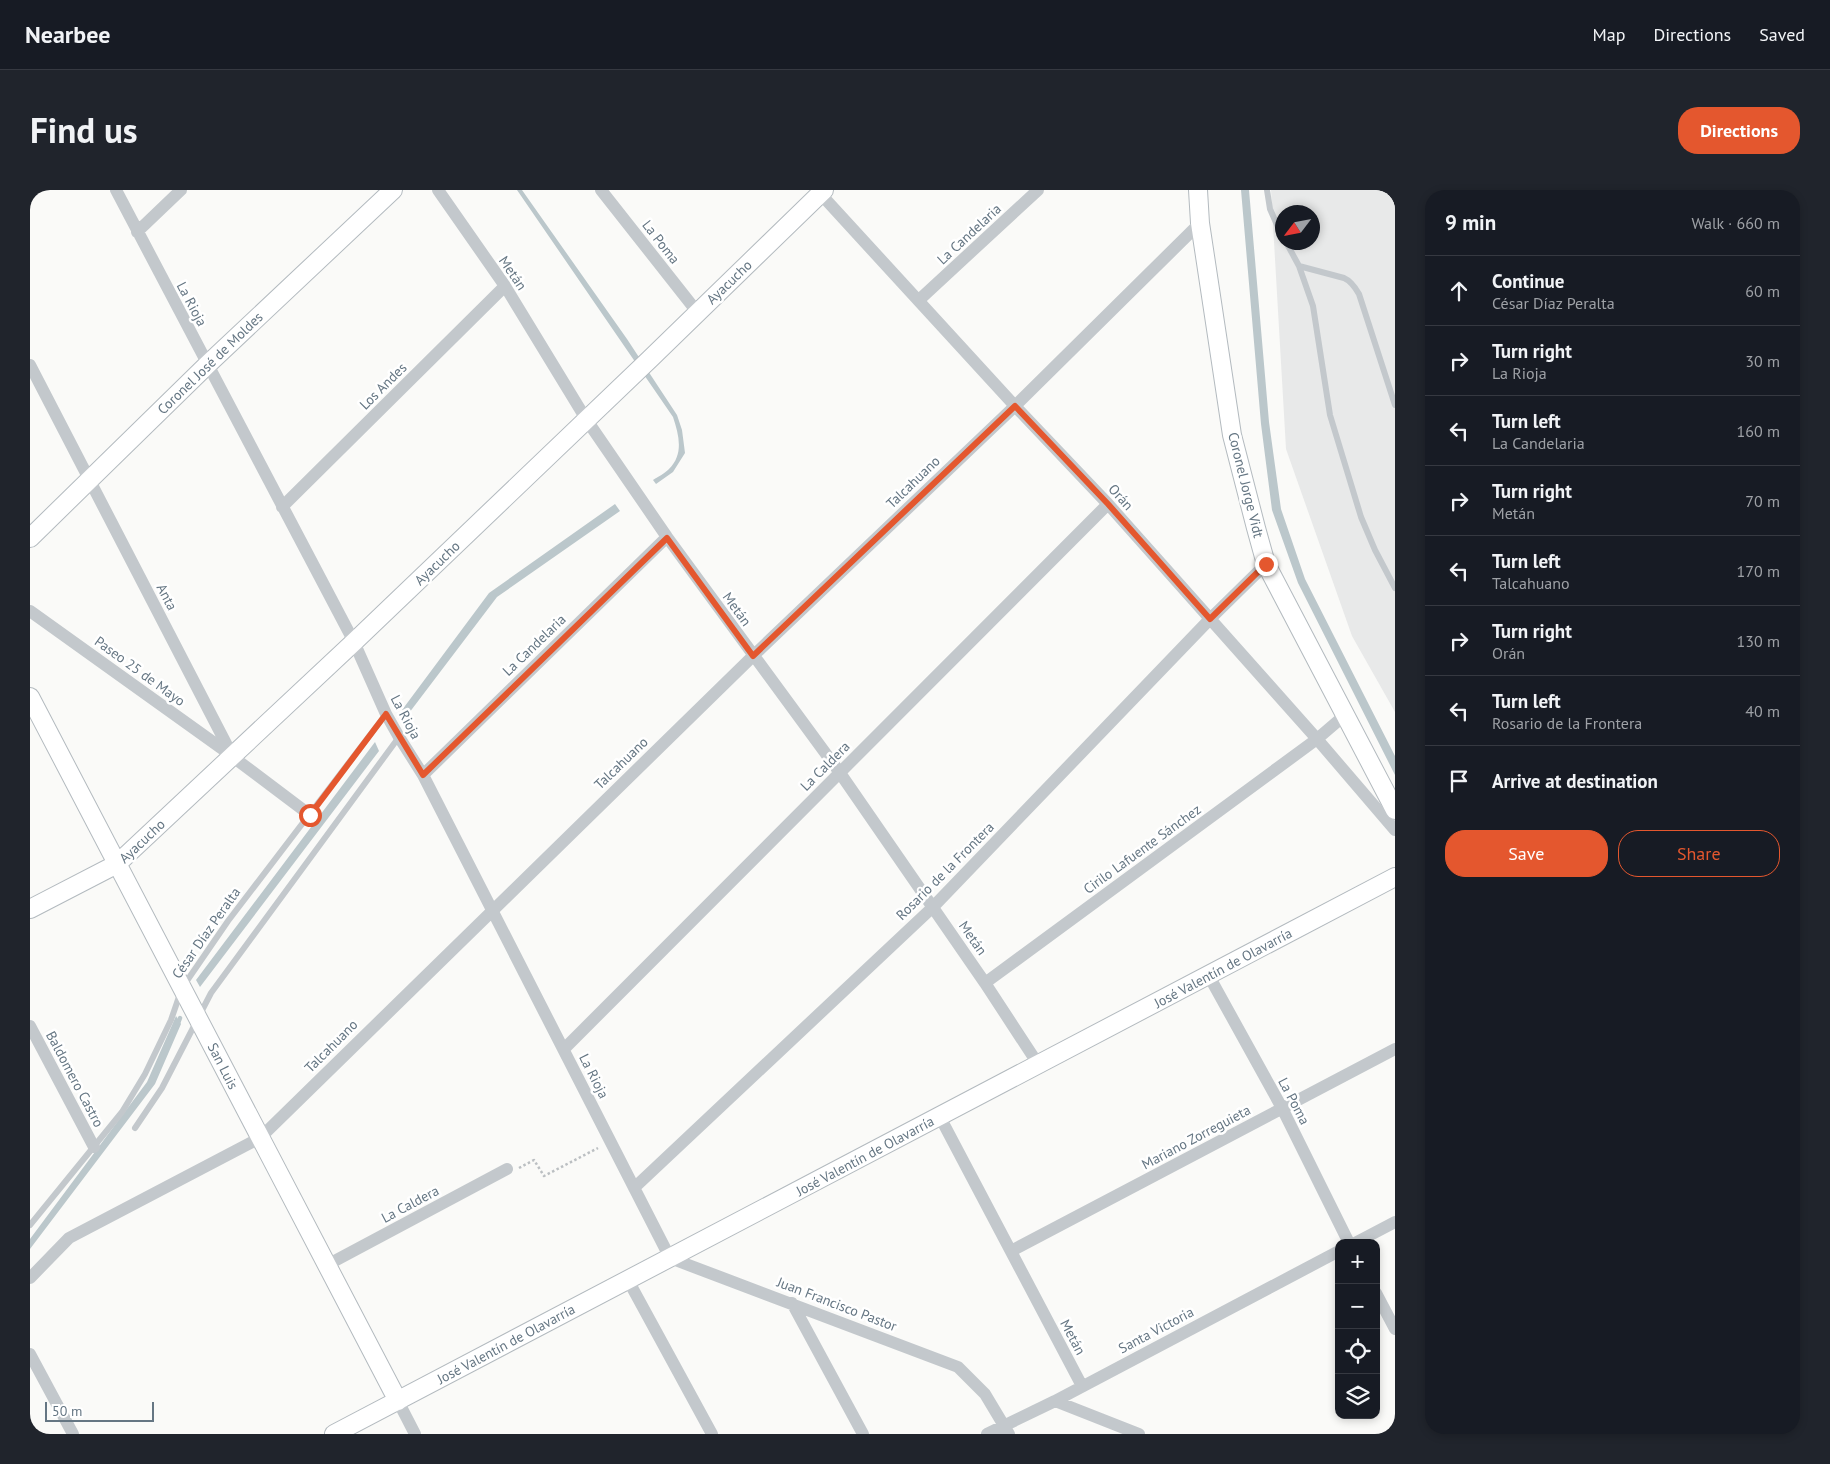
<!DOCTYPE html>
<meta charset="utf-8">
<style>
:root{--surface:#171b24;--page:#20242c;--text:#f1f3f6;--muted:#9ea1a6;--line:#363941;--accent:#e4572e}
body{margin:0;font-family:"PT Sans",sans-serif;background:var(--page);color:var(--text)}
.controls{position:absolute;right:15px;bottom:15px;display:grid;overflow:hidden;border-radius:10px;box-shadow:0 2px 8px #0003}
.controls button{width:45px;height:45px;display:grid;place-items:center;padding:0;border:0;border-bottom:1px solid var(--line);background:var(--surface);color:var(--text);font:25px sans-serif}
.compass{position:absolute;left:1245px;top:15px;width:45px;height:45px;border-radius:50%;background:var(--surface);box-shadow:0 2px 8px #0003;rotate:238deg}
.scale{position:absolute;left:15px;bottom:12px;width:109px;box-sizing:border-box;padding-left:5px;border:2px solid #657683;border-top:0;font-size:14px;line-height:18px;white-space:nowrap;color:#657683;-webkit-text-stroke:4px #fff;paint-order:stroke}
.stop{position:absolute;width:15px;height:15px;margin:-11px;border:4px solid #e4572e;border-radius:50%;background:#fff}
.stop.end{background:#e4572e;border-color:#fff;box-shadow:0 1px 5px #0008}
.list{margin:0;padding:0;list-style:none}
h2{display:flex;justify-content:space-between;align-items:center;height:65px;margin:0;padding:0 20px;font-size:21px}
h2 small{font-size:16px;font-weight:400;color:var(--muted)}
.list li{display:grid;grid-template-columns:32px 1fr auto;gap:15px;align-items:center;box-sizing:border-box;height:70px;padding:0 20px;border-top:1px solid var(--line)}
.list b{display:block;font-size:19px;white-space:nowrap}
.list p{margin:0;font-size:16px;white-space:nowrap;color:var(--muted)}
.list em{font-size:16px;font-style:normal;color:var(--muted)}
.actions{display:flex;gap:10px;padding:15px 20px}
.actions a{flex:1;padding:11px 0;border:1px solid var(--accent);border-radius:20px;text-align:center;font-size:18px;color:var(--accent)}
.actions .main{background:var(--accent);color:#fff}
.icon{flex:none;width:28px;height:28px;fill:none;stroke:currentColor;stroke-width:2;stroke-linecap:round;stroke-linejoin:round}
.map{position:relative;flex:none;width:1365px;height:1244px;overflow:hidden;border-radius:20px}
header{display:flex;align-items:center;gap:30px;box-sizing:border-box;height:70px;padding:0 25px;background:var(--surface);border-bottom:1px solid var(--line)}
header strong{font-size:24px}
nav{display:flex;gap:28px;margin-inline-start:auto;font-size:18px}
.intro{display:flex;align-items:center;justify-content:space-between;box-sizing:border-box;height:120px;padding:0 30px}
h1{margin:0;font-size:35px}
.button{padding:12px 22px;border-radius:20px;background:var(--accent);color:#fff;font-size:18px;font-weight:700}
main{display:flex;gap:30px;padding:0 30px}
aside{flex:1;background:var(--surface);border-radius:20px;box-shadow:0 2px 8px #0003}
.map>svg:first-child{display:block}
.built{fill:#e8e9e9;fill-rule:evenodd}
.water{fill:#bbc7cb}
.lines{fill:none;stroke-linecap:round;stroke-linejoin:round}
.stream{stroke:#bbc7cb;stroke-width:4.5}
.secondary-casing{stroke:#b3babf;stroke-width:20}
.path{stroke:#bbbfc2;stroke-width:2.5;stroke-dasharray:2.5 2.5;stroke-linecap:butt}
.lane{stroke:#c3c8cc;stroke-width:6}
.street{stroke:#c3c8cc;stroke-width:12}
.secondary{stroke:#fff;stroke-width:18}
.route{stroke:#e4572e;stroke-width:6}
.labels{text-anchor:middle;stroke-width:5;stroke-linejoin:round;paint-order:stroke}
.street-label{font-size:14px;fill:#657683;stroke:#fff}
</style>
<header>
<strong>Nearbee</strong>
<nav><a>Map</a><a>Directions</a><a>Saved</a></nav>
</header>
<div class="intro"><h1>Find us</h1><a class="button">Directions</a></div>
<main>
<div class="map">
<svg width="1365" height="1244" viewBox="0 0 1365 1244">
<rect width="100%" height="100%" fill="#fafaf8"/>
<path class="built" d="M1241,0H1365V522L1322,446L1256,259ZM1252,22H1282V52H1252Z"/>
<path class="water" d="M487,0H492L597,149L647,225L652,240L655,263L643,282L626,294L623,290C628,287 635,283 639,279C654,264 649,245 643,227Z
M1211,0H1219L1239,232L1251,319L1275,389L1365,566V585L1268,393L1242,320L1231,234Z
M585,314L590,321L467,407L376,527L372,520L459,403Z
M345,552L349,561L170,797L166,790Z
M146,826L151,834L125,894L0,1059V1049L117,892Z"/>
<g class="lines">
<path class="stream" d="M147,836L150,828"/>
<g class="secondary-casing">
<path id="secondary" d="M1168,0L1170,33L1202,245L1226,338L1236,374L1365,620
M0,348L177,175L363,0
M0,507L368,1211
M0,719L87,674L324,452L620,169L794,0
M304,1244L1365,687"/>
</g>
<path class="path" d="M489,978L504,970L514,986L568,958"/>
<path class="lane" d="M1237,0L1240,19L1252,46
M1256,52L1269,76L1283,116L1300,225L1331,327L1345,360L1365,398
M1269,76L1314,88C1321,91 1325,97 1329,104L1365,215
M105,938L132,898L181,803L369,547
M0,1035L92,922L115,884L141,830L152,798L198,731L356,524"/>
<path class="street" d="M86,0L324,452L356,524L369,547L393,585L640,1068L928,1177L955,1204L979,1244
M408,0L475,96L556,229L637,347L810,583L955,793L1008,874
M571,0L668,123
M787,0L985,216L1078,314L1287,549L1365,640
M107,42L151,0
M889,110L1008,0
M0,175L203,567L280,625
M252,317L475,96
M0,421L201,565
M393,585L637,347
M1179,786L1252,918L1319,1053
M955,793L1287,549L1315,525
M0,836L64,957
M534,859L1078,314
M910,927L1052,1196
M604,998L903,717L1180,429L1236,374
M1325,1053L1365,1032
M981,1061L1365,859
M297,1075L477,979
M0,1088L39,1048L230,948L723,466L985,216L1170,33
M598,1090L682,1244
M1346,1103L1365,1139
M762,1113L833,1244
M0,1164L43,1244
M368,1211L385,1244
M1025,1211L1109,1244
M957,1244L1025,1211L1309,1061"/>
<use href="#secondary" class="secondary"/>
</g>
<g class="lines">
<path class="route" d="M280,625L356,524L393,585L637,348L723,466L985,216L1078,314L1180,429L1236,374"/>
</g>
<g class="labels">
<g class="street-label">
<text transform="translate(939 44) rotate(-43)" y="5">La Candelaria</text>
<text transform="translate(631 52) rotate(52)" y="5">La Poma</text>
<text transform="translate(483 83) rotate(56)" y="5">Metán</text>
<text transform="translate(699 92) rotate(-44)" y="5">Ayacucho</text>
<text transform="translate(162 114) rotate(62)" y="5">La Rioja</text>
<text transform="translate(180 173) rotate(-44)" y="5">Coronel José de Moldes</text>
<text transform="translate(353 196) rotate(-45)" y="5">Los Andes</text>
<text transform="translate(883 292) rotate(-44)" y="5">Talcahuano</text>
<text transform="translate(1216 295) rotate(76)" y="5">Coronel Jorge Vidt</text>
<text transform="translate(1091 307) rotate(48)" y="5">Orán</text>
<text transform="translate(407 373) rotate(-44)" y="5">Ayacucho</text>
<text transform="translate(137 407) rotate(63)" y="5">Anta</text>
<text transform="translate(707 419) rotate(54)" y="5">Metán</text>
<text transform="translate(504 455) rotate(-44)" y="5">La Candelaria</text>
<text transform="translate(110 481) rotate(36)" y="5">Paseo 25 de Mayo</text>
<text transform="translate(376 527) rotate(62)" y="5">La Rioja</text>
<text transform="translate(591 573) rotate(-44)" y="5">Talcahuano</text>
<text transform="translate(795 576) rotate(-45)" y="5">La Caldera</text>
<text transform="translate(112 651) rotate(-43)" y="5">Ayacucho</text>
<text transform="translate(1112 659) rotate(-36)" y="5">Cirilo Lafuente Sánchez</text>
<text transform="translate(915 681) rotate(-45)" y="5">Rosario de la Frontera</text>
<text transform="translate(176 743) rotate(-55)" y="5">César Díaz Peralta</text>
<text transform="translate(943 748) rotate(55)" y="5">Metán</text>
<text transform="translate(1193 778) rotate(-28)" y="5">José Valentín de Olavarría</text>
<text transform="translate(301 856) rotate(-45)" y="5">Talcahuano</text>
<text transform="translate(193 876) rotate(63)" y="5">San Luis</text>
<text transform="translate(564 886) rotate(63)" y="5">La Rioja</text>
<text transform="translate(45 889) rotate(62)" y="5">Baldomero Castro</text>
<text transform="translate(1264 911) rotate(62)" y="5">La Poma</text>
<text transform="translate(1166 947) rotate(-28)" y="5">Mariano Zorreguieta</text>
<text transform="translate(835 966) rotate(-28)" y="5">José Valentín de Olavarría</text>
<text transform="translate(380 1014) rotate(-28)" y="5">La Caldera</text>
<text transform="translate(807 1114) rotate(21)" y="5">Juan Francisco Pastor</text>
<text transform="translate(1126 1140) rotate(-28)" y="5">Santa Victoria</text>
<text transform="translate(1043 1147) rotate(62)" y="5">Metán</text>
<text transform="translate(476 1154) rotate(-28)" y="5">José Valentín de Olavarría</text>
</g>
</g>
</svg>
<div class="controls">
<button>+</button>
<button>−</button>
<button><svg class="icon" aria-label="locate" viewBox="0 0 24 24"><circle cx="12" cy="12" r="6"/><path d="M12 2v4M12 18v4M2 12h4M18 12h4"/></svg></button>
<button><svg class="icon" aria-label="layers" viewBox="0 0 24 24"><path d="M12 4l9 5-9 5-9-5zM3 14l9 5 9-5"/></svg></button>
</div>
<svg class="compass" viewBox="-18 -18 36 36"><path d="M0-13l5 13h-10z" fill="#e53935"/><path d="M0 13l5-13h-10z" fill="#9ea1a6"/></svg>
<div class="scale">50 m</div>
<div class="stop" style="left:280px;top:625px"></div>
<div class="stop end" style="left:1236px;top:374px"></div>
</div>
<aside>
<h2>9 min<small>Walk · 660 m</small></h2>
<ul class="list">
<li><svg class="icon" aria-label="ahead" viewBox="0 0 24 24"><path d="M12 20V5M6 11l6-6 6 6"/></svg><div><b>Continue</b><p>César Díaz Peralta</p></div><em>60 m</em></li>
<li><svg class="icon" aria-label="right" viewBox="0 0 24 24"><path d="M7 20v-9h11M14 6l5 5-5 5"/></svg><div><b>Turn right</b><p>La Rioja</p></div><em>30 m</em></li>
<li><svg class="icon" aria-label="left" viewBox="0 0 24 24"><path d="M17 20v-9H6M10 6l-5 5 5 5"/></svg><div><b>Turn left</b><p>La Candelaria</p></div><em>160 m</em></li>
<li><svg class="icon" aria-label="right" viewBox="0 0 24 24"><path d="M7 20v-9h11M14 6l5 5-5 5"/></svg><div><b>Turn right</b><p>Metán</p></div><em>70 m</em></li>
<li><svg class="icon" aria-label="left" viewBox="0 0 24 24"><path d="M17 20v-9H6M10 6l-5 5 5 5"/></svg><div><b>Turn left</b><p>Talcahuano</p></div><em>170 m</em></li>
<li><svg class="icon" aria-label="right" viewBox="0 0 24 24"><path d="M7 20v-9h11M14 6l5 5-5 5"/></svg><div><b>Turn right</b><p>Orán</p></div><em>130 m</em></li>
<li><svg class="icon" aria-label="left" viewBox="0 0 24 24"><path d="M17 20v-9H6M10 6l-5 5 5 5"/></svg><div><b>Turn left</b><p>Rosario de la Frontera</p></div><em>40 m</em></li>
<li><svg class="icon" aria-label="arrive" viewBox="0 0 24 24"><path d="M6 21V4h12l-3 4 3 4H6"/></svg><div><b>Arrive at destination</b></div></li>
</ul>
<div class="actions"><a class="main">Save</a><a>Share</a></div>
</aside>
</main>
